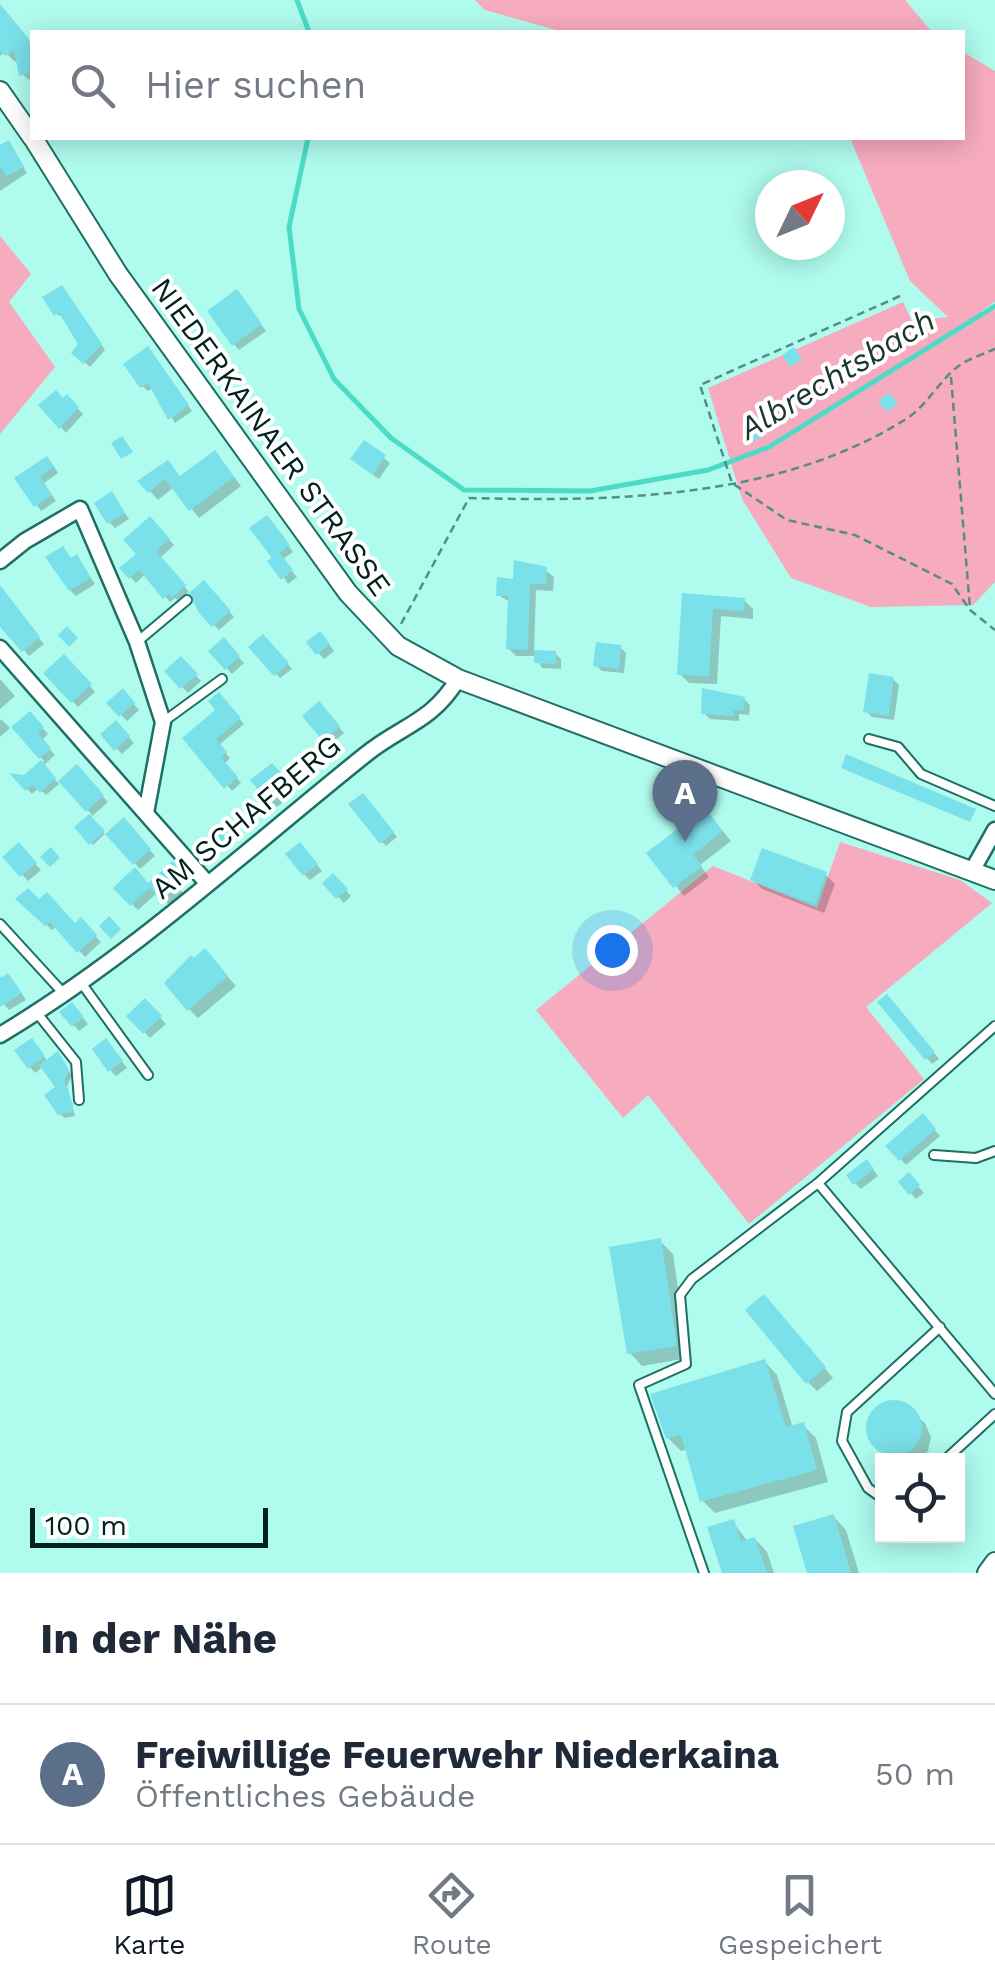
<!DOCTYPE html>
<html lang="de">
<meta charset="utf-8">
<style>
:root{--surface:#fff;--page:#f6f6f7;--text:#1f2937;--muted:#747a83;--line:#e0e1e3;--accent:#111827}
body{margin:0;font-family:"Work Sans",sans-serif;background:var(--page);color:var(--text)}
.controls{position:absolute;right:30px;bottom:30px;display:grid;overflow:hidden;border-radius:0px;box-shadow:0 5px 25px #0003}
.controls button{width:90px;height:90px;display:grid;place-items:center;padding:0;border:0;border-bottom:2px solid var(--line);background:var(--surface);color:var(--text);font:50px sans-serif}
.compass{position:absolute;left:755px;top:170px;width:90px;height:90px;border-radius:50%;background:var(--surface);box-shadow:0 5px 25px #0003;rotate:47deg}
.scale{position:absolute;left:30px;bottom:25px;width:238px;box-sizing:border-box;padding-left:10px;border:5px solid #01211d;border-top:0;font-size:28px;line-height:35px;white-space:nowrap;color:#01211d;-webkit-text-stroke:8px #fff;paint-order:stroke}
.you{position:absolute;left:612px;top:950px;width:35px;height:35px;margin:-25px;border:8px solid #fff;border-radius:50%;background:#1a73e8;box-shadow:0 0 0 15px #1a73e833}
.badge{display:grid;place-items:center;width:65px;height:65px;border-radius:50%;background:var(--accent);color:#fff;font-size:32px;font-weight:700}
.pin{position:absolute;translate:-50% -82px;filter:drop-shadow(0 2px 5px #0008)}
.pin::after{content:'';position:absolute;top:52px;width:35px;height:30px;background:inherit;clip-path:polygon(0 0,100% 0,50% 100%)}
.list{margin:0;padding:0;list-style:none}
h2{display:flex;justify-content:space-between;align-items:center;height:130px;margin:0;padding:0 40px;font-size:42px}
h2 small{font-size:32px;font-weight:400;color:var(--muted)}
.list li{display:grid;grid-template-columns:65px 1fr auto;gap:30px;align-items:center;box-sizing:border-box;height:140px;padding:0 40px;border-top:2px solid var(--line)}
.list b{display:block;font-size:38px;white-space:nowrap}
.list p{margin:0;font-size:32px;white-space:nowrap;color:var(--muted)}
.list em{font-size:32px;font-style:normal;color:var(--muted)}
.icon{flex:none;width:55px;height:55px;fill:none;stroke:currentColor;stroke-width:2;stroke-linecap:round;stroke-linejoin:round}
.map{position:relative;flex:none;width:995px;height:1573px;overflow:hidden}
.search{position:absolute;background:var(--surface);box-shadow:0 5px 25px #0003;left:30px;right:30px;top:30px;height:110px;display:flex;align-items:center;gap:25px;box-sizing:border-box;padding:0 35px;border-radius:0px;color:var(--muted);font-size:38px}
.sheet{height:270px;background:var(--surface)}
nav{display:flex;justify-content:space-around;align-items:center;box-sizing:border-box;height:140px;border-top:2px solid var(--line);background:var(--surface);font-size:28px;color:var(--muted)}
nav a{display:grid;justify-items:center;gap:5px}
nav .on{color:var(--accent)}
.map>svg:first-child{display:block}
.green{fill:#f6abbe}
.shadow{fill:#0003}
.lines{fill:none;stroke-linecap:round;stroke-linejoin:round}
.stream{stroke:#4ddbc8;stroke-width:5}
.building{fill:#7ae0e9}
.service-casing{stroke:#1f6f65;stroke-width:12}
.minor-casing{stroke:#1f6f65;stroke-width:19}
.tertiary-casing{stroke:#1f6f65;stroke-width:22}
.path{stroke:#578c84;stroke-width:2.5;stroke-dasharray:8 5;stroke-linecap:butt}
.service{stroke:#fff;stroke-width:8}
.minor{stroke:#fff;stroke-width:14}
.tertiary{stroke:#fff;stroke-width:18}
.labels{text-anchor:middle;stroke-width:8;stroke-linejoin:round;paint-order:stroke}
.street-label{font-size:30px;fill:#01211d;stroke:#fff}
.water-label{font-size:32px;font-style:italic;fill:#1a3733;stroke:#fff}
</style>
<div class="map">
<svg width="995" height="1573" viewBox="0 0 995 1573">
<rect width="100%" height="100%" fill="#affbee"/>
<path class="green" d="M475,0H905L932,32H563L485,10Z
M963,52L995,71V302L980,312L995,310V582L973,605L871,607L791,578L742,499L708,388L903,302L912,321L948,317L910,281L850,138H962Z
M0,236L31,274L9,302L55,367L0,434Z
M840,842L960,880L992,903L866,1007L924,1079L749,1224L648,1095L623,1118L536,1010L713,866L817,908Z"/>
<path class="shadow" d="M0,7L32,45V82L22,74L18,59L15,62L5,52L0,56Z
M9,143L27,173L0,191V148Z
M66,293L105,350L90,367L75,353L81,344L64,317L56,314Z
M242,298L266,331L239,350L234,344Z
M152,354L192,411L175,423L153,388L148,391L142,386Z
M67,397L83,414L66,433L42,405Z
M364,443L390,463L379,479L359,465Z
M223,462L241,486L199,518L174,487L158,500L141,481L168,464L181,478Z
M53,465L58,473L44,483L56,501L41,511L18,479Z
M112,494L129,519L115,528L109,522Z
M150,519L174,545L160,558L189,592L179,601L175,598L170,602L145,574L136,583L123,569L139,554Z
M273,523L293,552L282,560L297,577L288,584L253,528Z
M77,557L95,584L76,596L70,590L72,560Z
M516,563L539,565L554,577L553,591L536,590L534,652L555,653L561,659V669L542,668L536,656H516L508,648L510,602L498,595L515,581Z
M204,583L234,617L219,630L201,612Z
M0,591L44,644L29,656L0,622Z
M685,596L744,600L753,609V619L721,616L717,684L689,683L680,674Z
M263,637L292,669L280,678L251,648Z
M326,640L334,651L324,659L309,642Z
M223,641L244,663L232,674L211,651Z
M620,647L626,653L624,673L602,671L596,665Z
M64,657L95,692L78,707L46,673Z
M181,659L201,681L188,693L167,671Z
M0,679L15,696L0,709Z
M893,679L899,685L894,720L872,717L866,711Z
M123,692L139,710L127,721L110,703Z
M218,695L244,724L219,745L230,758L224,764L241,783L232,791L185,738L219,710Z
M744,699L750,705L749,715L739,714V721L710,719L704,713Z
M324,710L344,733L330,745L324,739Z
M30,715L48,734L42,740L55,755L43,766L59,784L46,795L39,788L32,794L15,776L25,778L44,761L15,728Z
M1,719L10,728L0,737V721Z
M116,723L134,743L122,754L103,734Z
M272,766L285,780L279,785L289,797L277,807L271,801Z
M77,768L108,802L90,818L105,834L93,845L77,827L92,815L62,781Z
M367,800L397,837L386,846L382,842Z
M714,820L731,841L700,865L709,877L684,896L650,854Z
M123,821L155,856L140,869L108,834Z
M19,846L41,870L28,881L6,857Z
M306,851L322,871L310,880L305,875Z
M173,864L184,876L176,885L183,893L169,905L157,893L138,910L116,888L149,886Z
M826,875L835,884L824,913L762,889L753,880Z
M333,876L351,896L344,903L326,883Z
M19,899L75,926L81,921L101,942L85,957L57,926L52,930Z
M214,961L236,986L198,1018L189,1009Z
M0,977L14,982L26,1000L9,1010L0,999Z
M145,1001L166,1024L150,1038L129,1016Z
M893,1003L939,1059L932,1064L927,1058Z
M78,1011L88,1024L79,1031L62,1012Z
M37,1047L48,1062L61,1058L72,1076L67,1086L75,1116L65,1118L60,1114L58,1088L43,1067L35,1073L30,1067Z
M111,1047L127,1068L116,1076L110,1070Z
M922,1117L940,1136L906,1165L889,1146Z
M872,1168L878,1176L861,1189L855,1183Z
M909,1176L924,1193L916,1199L901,1182Z
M660,1241L673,1254L688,1358L642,1366L630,1353Z
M773,1307L833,1378L817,1391L808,1382Z
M765,1362L777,1375L793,1428L803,1425L816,1438L828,1482L715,1513L702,1500L688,1449L681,1451L668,1438Z
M888,1403L902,1404L925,1423L931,1437L928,1451L919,1460H890L870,1438L869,1424L875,1411Z
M834,1517L846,1530L859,1573H809Z
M733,1522L748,1542L755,1539L767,1552L774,1573H724Z"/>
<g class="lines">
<path class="stream" d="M297,0L309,32
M308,138L289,227L299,309L334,379L391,438L464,490L590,491L708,470L769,447L995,306"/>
</g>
<path class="building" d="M0,4L29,39L32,73L19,76L14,50L5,56L0,50Z
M9,140L24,167L6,176L0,166V145Z
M62,285L102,344L83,364L71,353L78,344L59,313L54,316L42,297Z
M237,289L262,324L232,346L207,311Z
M148,346L189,405L168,420L148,383L140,388L123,364Z
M794,347L802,359L790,367L782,355Z
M56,390L63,398L67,394L79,407L59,429L38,405Z
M890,393L898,404L886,412L878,400Z
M755,424L762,437L750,443L743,431Z
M122,436L133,452L121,459L111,443Z
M364,440L386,455L373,475L350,459Z
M215,450L234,477L189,511L165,479L148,493L137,481L168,460L180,476Z
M47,456L54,466L40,477L52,495L34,507L14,478Z
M112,491L125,513L107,524L94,503Z
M267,515L290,545L272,558L249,528Z
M150,516L170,539L156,551L186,585L172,598L169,594L163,599L139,570L129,579L119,568L136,554L123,540Z
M63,546L71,558L77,554L91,578L69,591L45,557Z
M280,553L293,570L281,580L267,561Z
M514,560L547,567L546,584H530L528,650L506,649L508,596H496L497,577L513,579Z
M204,580L231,611L212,627L199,613L189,593Z
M0,585L40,637L22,652L0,627Z
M682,593L745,598L744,611L713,609L709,676L677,675Z
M67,626L78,638L69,647L58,635Z
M320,631L330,644L316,655L306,642Z
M263,634L289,663L274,676L248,647Z
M224,637L240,656L225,670L208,651Z
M596,642L621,645L619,669L593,666Z
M534,650L556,651V664L534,663Z
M64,654L92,684L71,703L43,673Z
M181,656L198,674L180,689L164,671Z
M869,673L894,677L889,716L863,712Z
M123,688L135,703L119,717L106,703Z
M702,688L745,697L744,710H734V716L701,714Z
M219,692L241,718L216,739L227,752L221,757L238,777L224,789L182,738L215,710L208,701Z
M319,701L340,726L323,741L302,716Z
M30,711L44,727L38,733L51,748L39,759L11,727Z
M116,720L130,736L114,751L100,734Z
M846,754L976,809L970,822L841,768Z
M41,760L56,778L40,793L33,785L25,791L9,773L24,775Z
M272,763L281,773L275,778L285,790L269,803L250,780Z
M77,764L104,795L86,812L58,781Z
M363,793L394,832L380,844L348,804Z
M705,808L723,831L693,855L702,866L673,888L646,853Z
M89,814L105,831L89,845L74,827Z
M124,817L151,849L133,865L105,834Z
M220,823L230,834L219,844L209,832Z
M19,842L37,863L20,877L2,857Z
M300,842L318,864L303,876L285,854Z
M51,847L60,858L50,867L40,857Z
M762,848L827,872L815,905L750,880Z
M173,861L181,869L172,878L180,886L161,901L150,888L130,906L113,888L135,867L148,883Z
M333,873L348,889L336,899L322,883Z
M28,888L39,899L47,892L75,923L81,917L97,935L77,953L50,922L45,926L15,899Z
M109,916L121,929L111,939L99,926Z
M205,948L228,976L187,1011L164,983L191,955L194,958Z
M8,973L22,993L0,1007V978Z
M887,994L935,1052L925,1060L877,1002Z
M145,998L162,1016L143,1034L126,1016Z
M72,1002L84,1017L72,1027L59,1012Z
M32,1038L45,1056L28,1069L14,1050Z
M106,1038L123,1061L108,1072L92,1049Z
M58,1051L69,1070L64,1081L73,1105L72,1112L58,1115L44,1095L55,1087L39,1065Z
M923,1113L936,1129L899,1161L885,1146Z
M867,1159L874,1169L853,1185L846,1175Z
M909,1172L920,1185L909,1195L898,1182Z
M661,1238L677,1346L627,1354L609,1247Z
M764,1294L826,1367L806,1384L745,1310Z
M765,1359L786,1427L804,1422L817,1470L700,1502L681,1435L666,1439L650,1394Z
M866 1428a28 28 0 1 1 56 0a28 28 0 1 1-56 0Z
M834,1514L851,1573H807L793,1526Z
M734,1519L741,1541L755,1537L767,1573H722L707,1527Z"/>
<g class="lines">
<g class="service-casing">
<path id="service" d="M137,642L187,600
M163,722L222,679
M869,739L898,747L921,774L995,806
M0,924L65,995
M82,984L148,1075
M37,1013L76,1062L79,1100
M995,1026L818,1183L995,1394
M934,1155L976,1158L995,1151
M945,1460L995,1414
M882,1498L868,1488L842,1441L847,1412L940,1327
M704,1573L639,1385L686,1364L680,1295L692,1279L818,1183"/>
</g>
<g class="minor-casing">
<path id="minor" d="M0,561L25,541L80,509L137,642L163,722L146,813
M0,648L208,884
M972,871L995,830
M0,1035C132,956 245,851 365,755C402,725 431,723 458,679"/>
</g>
<g class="tertiary-casing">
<path id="tertiary" d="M0,91L32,137
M33,138L118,274L348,593L398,646L458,679L995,880
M987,1573L995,1562"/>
</g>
<path class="path" d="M900,296L700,385L732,483L787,520L855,535L952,584L970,610L995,630
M951,377L970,608
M401,624L469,498C614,502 779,499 906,419C928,405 940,379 960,365C970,358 984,354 995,349"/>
<use href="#service" class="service"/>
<use href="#minor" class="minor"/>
<use href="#tertiary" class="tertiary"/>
</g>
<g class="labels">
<g class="street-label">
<text transform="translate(271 437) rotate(54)" y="10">NIEDERKAINAER STRASSE</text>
<text transform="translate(246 817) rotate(-40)" y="10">AM SCHAFBERG</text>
</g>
<g class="water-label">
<text transform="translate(837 374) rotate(-31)" y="11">Albrechtsbach</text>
</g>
</g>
</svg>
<div class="controls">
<button><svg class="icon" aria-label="locate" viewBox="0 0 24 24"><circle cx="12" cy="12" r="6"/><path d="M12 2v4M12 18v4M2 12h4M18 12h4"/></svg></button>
</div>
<svg class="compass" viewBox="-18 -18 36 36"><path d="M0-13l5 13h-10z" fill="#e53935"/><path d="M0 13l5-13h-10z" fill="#747a83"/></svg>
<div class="scale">100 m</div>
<div class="you"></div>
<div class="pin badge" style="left:685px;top:842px;background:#5c6f8a">A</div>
<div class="search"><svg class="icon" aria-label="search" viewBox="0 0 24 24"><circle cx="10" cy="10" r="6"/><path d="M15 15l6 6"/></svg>Hier suchen</div>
</div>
<section class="sheet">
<h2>In der Nähe<small></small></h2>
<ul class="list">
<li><span class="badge" style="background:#5c6f8a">A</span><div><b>Freiwillige Feuerwehr Niederkaina</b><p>Öffentliches Gebäude</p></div><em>50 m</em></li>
</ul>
</section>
<nav>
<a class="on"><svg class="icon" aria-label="map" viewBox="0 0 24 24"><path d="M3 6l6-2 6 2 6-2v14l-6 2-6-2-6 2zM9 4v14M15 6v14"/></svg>Karte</a>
<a><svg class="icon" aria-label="directions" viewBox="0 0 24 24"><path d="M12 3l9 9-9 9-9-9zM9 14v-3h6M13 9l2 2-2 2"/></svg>Route</a>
<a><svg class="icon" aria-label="saved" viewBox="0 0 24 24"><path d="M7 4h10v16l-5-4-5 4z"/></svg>Gespeichert</a>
</nav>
